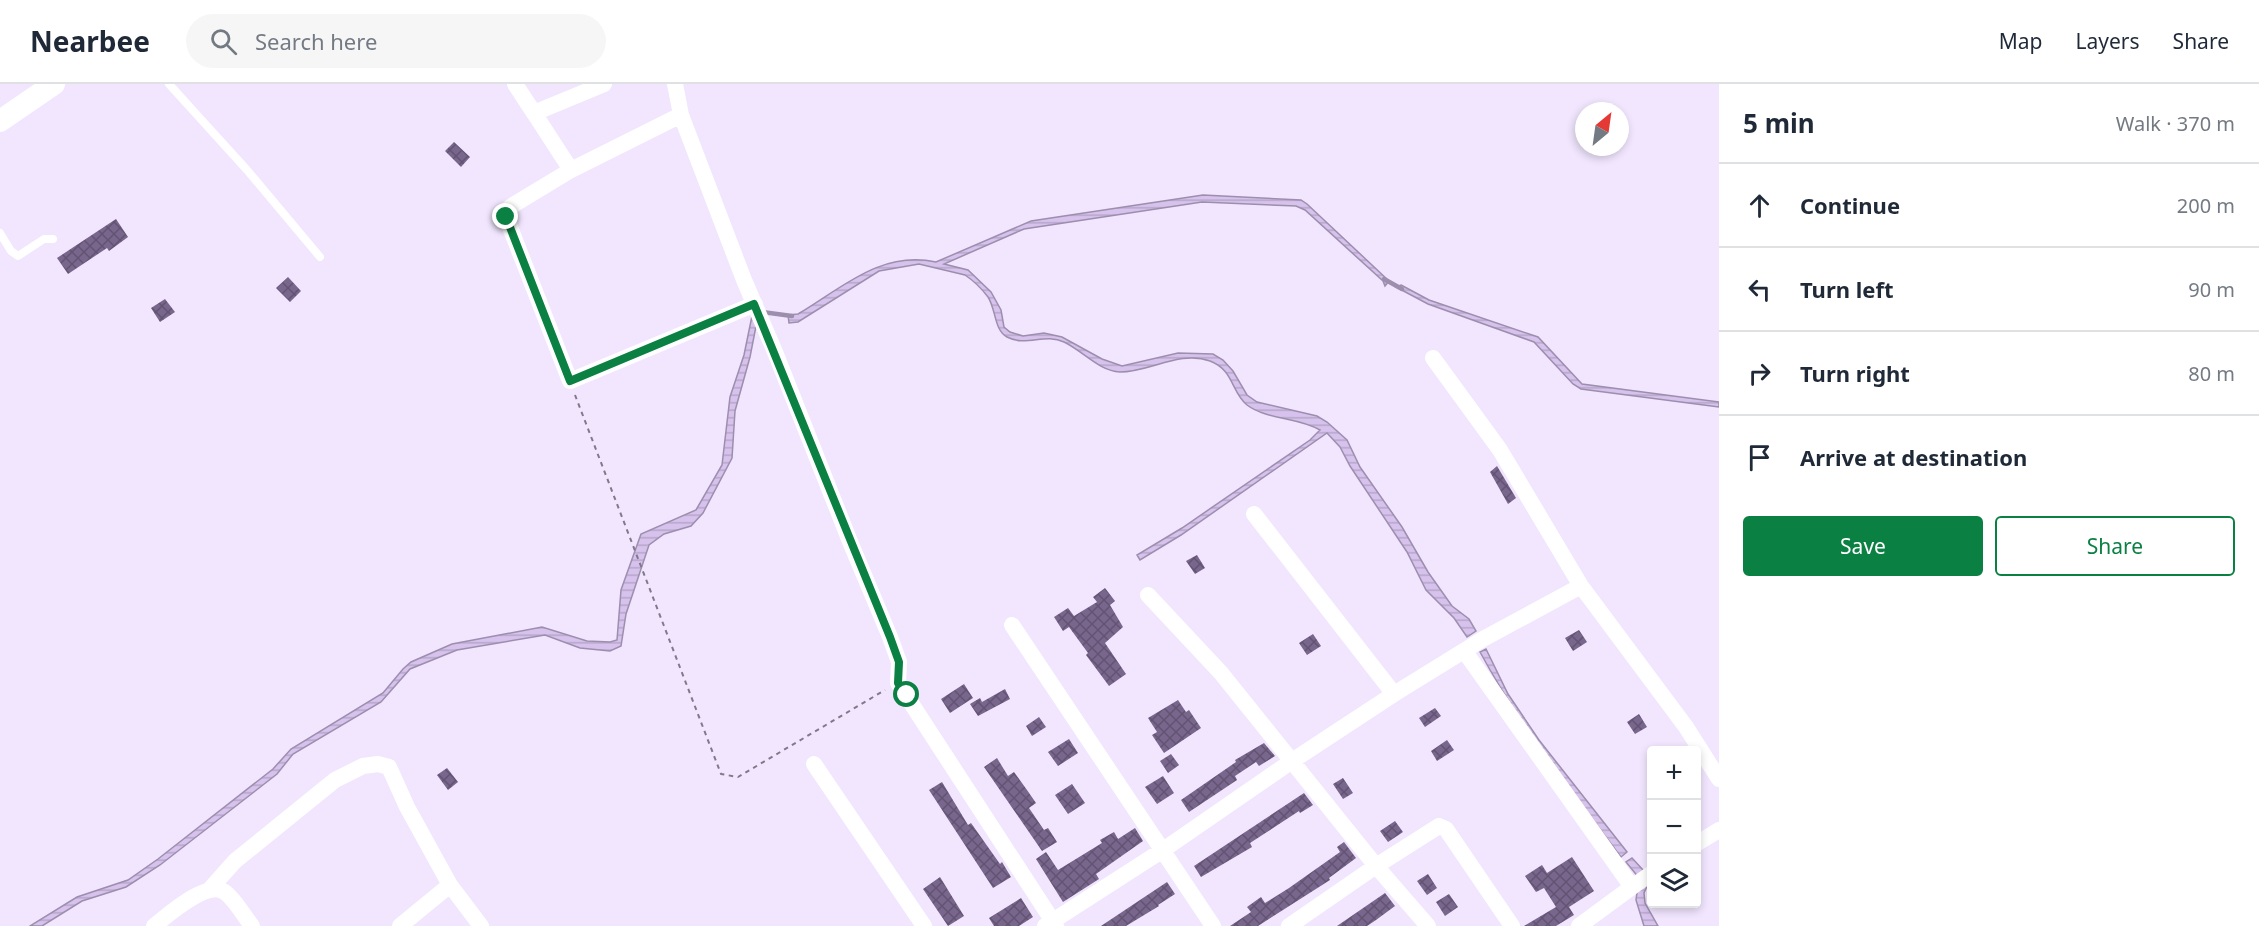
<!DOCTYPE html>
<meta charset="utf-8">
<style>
:root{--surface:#fff;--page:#f6f6f7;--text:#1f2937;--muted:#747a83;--line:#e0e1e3;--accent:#0b8043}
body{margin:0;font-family:"Noto Sans",sans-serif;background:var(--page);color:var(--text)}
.controls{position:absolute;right:18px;bottom:18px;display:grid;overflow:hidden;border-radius:6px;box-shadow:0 3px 9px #0003}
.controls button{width:54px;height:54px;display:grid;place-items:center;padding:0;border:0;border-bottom:2px solid var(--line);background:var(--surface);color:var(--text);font:30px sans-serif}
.compass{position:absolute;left:1575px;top:18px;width:54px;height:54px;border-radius:50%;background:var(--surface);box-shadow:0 3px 9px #0003;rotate:29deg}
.stop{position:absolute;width:18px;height:18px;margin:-14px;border:4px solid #0b8043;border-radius:50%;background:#fff}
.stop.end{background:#0b8043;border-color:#fff;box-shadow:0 2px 6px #0008}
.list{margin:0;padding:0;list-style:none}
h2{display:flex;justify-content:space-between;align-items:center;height:78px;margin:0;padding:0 24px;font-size:26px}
h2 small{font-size:20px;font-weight:400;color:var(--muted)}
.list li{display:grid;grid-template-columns:39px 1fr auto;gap:18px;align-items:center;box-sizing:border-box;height:84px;padding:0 24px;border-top:2px solid var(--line)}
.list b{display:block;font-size:22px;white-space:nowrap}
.list em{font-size:20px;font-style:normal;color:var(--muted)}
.actions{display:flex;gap:12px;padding:18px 24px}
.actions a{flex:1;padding:14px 0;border:2px solid var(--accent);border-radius:6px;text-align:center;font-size:21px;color:var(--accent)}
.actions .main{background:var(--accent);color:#fff}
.icon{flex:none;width:33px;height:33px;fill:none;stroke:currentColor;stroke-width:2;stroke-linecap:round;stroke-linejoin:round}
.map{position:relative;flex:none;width:1719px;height:842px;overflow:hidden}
header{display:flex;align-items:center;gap:36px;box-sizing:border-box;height:84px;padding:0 30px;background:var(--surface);border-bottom:2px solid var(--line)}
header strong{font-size:28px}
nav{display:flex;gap:33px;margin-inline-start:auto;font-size:21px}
.search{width:420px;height:54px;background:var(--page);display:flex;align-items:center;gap:15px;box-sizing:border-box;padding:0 21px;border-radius:33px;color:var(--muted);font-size:22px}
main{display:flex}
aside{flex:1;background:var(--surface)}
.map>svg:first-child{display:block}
.water{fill:url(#water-rules);stroke:#9d8eae;stroke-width:1.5}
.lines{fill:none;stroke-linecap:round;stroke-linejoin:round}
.stream{stroke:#9d8eae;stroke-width:4.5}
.building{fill:url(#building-cross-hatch)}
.path{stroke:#81798a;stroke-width:2;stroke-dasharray:4.5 4.5;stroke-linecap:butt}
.lane{stroke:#fff;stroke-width:8}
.street{stroke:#fff;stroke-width:16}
.secondary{stroke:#fff;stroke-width:22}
.route{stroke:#0b8043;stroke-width:8}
</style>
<header>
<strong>Nearbee</strong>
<div class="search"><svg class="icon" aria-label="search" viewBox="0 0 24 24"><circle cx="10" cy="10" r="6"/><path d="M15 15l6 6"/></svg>Search here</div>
<nav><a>Map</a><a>Layers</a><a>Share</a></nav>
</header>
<main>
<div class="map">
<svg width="1719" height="842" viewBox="0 0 1719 842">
<defs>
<pattern id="water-rules" width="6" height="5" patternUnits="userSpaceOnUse" patternTransform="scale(1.5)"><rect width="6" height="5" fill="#d6c2ec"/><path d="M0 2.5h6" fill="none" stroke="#b7a6ca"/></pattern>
<pattern id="building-cross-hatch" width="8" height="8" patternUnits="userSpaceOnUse" patternTransform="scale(1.5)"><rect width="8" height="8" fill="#79668c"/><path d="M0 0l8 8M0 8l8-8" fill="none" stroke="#625372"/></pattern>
</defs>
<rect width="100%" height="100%" fill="#f1e6fe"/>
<path class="water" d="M1203,111L1301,116L1307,120L1389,197L1385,202L1383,197L1305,126L1296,122L1202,118L1024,145L944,180L968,186L991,208L1001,226L1004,243L1010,248L1023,252L1044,249L1062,253L1102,275L1122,282L1178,269L1213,270L1223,276L1233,287L1247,311L1257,318L1317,332L1327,338L1347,356L1360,383L1402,443L1428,488L1452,522L1469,535L1476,547L1467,553L1454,534L1426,506L1407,468L1350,382L1340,363L1327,349L1181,451L1140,476L1137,471L1182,444L1310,356L1320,346C1298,333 1267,336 1247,321C1231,308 1234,286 1210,277C1180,266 1150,288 1120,288C1099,287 1083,267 1064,258C1045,249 1026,263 1007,253C994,246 996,225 988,213C982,205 974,197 965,191L919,180L879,187L798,238L789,239L788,231L798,230C842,204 881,166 936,178L1031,137Z
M1401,201L1429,216L1538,253L1582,300L1719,318V323L1581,305L1573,300L1534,258L1428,220L1396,203Z
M753,227L758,232L750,273L735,327L732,374L703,429L691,442L664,450L649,461L626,530L621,562L610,567L580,564L545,551L457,566L410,585L381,618L293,670L277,690L160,781L126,803L82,817L42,842H30L77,813L128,796L158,775L273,685L291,665L383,609L403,585L411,578L452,560L542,543L587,557L610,558L617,556L621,506L641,450L696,426L722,381L730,313L744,271Z
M1486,565L1508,610L1539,656L1627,768L1621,773C1571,706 1520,642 1480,568Z
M1632,774L1643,786L1649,798L1644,809L1645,819L1658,842H1644L1636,816L1639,794L1626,778Z"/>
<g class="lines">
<path class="stream" d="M1384,195L1402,205
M762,228L792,232"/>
</g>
<path class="building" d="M454,58L470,73L461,83L445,67Z
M116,135L128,153L109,167L107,164L68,190L57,174Z
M288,193L301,207L290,218L276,204Z
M165,215L175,228L160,238L151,224Z
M1497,382L1516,414L1508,420L1490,388Z
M1197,471L1205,484L1195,490L1186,477Z
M1105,504L1115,517L1110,521L1123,543L1105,559L1126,590L1109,602L1086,571L1088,569L1069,543L1063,547L1054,533L1068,524L1074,532L1097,518L1093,513Z
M1579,546L1587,558L1573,567L1565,554Z
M1313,550L1321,562L1307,571L1299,559Z
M964,600L973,614L950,629L941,615Z
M1005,605L1010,615L978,632L970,620L980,614L982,618Z
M1178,616L1186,628L1189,626L1201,644L1164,669L1152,651L1157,648L1148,634Z
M1435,624L1441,632L1425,643L1419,634Z
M1639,630L1647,643L1635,650L1627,638Z
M1039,633L1046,643L1032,652L1026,642Z
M1069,655L1078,669L1058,682L1048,668Z
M1447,656L1454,666L1437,677L1431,667Z
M1264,659L1275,672L1259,682L1256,678L1235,692L1237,696L1189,728L1181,716L1236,678L1235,676Z
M1171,670L1179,681L1168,689L1160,677Z
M997,674L1008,692L1014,688L1027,706L1036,719L1029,724L1044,746L1048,744L1057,758L1042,767L984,683Z
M447,684L458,698L448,706L437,691Z
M1163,692L1174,709L1157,720L1145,703Z
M1343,694L1353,709L1343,715L1333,700Z
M942,698L968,741L971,739L1000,780L1002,778L1011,793L993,804L929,706Z
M1072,700L1085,719L1068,730L1055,711Z
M1304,709L1313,721L1300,729L1299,727L1250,759L1252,763L1201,793L1194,782Z
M1395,737L1403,748L1388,758L1380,747Z
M1135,744L1143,757L1096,790L1099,795L1063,818L1036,775L1046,768L1058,786L1102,759L1100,756L1114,748L1118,755Z
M1344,758L1356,774L1329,794L1330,796L1258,842H1230L1251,828L1247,823L1261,813L1265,819L1289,804L1340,768L1337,763Z
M1572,773L1594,807L1569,823L1574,831L1556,842H1524L1556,823L1544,804L1536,808L1525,792L1542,781L1547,789Z
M1428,790L1437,804L1427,811L1417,797Z
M940,793L964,832L948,842L923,805Z
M1167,798L1175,810L1158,821L1159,822L1126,842H1101Z
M1385,809L1395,822L1376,836L1367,842H1337Z
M1449,810L1458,823L1445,832L1436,818Z
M1021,814L1033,833L1019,842H994L989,834Z"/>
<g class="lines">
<path class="path" d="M575,311L721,690L738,693L885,606"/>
<path class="lane" d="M169,0L247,86L320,173
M0,149L11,167L18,172L44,155H53"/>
<path class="street" d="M515,0L534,29L604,0
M675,0L681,31L744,196L775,268L851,460L890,553L899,578L898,599L1056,842
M534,29L571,86L681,31
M571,86L510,123L507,127L506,133L570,297L755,220
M1433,274L1500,366L1581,502L1686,643L1719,695
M1254,430L1394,610
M1148,511L1221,589L1376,782L1428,842
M1012,541L1213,842
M1465,568L1632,803L1579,842
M814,680L924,842
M1696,760L1719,746
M1632,803L1652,789
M210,805L235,777L335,696L363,682L378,680L389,683L407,723L450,801L481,842
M154,842C168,831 209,794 226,809C236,817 244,832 252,842
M400,842L450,801
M1045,842L1163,766L1292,677L1394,610L1483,555L1581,502
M1289,842L1376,782L1439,742L1446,745L1512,842"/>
<path class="secondary" d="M0,37L54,0"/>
</g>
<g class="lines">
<path class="route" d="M506,133L570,297L754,220L890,553L899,578L898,599L907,611"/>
</g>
</svg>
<div class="controls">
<button>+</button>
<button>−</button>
<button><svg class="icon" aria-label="layers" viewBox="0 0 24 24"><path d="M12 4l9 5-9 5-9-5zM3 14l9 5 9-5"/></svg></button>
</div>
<svg class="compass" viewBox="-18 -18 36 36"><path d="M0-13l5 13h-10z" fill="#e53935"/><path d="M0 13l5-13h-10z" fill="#747a83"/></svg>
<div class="stop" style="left:907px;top:611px"></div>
<div class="stop end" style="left:506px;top:133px"></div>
</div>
<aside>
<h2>5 min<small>Walk · 370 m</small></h2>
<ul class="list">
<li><svg class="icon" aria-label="ahead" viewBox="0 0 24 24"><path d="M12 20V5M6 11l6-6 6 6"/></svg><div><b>Continue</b></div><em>200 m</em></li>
<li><svg class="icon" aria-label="left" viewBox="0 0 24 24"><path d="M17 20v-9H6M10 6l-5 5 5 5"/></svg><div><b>Turn left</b></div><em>90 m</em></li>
<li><svg class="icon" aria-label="right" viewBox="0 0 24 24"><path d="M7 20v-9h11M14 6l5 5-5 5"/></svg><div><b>Turn right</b></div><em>80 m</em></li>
<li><svg class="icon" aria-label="arrive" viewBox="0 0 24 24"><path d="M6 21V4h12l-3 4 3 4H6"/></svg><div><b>Arrive at destination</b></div></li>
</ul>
<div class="actions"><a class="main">Save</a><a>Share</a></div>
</aside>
</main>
